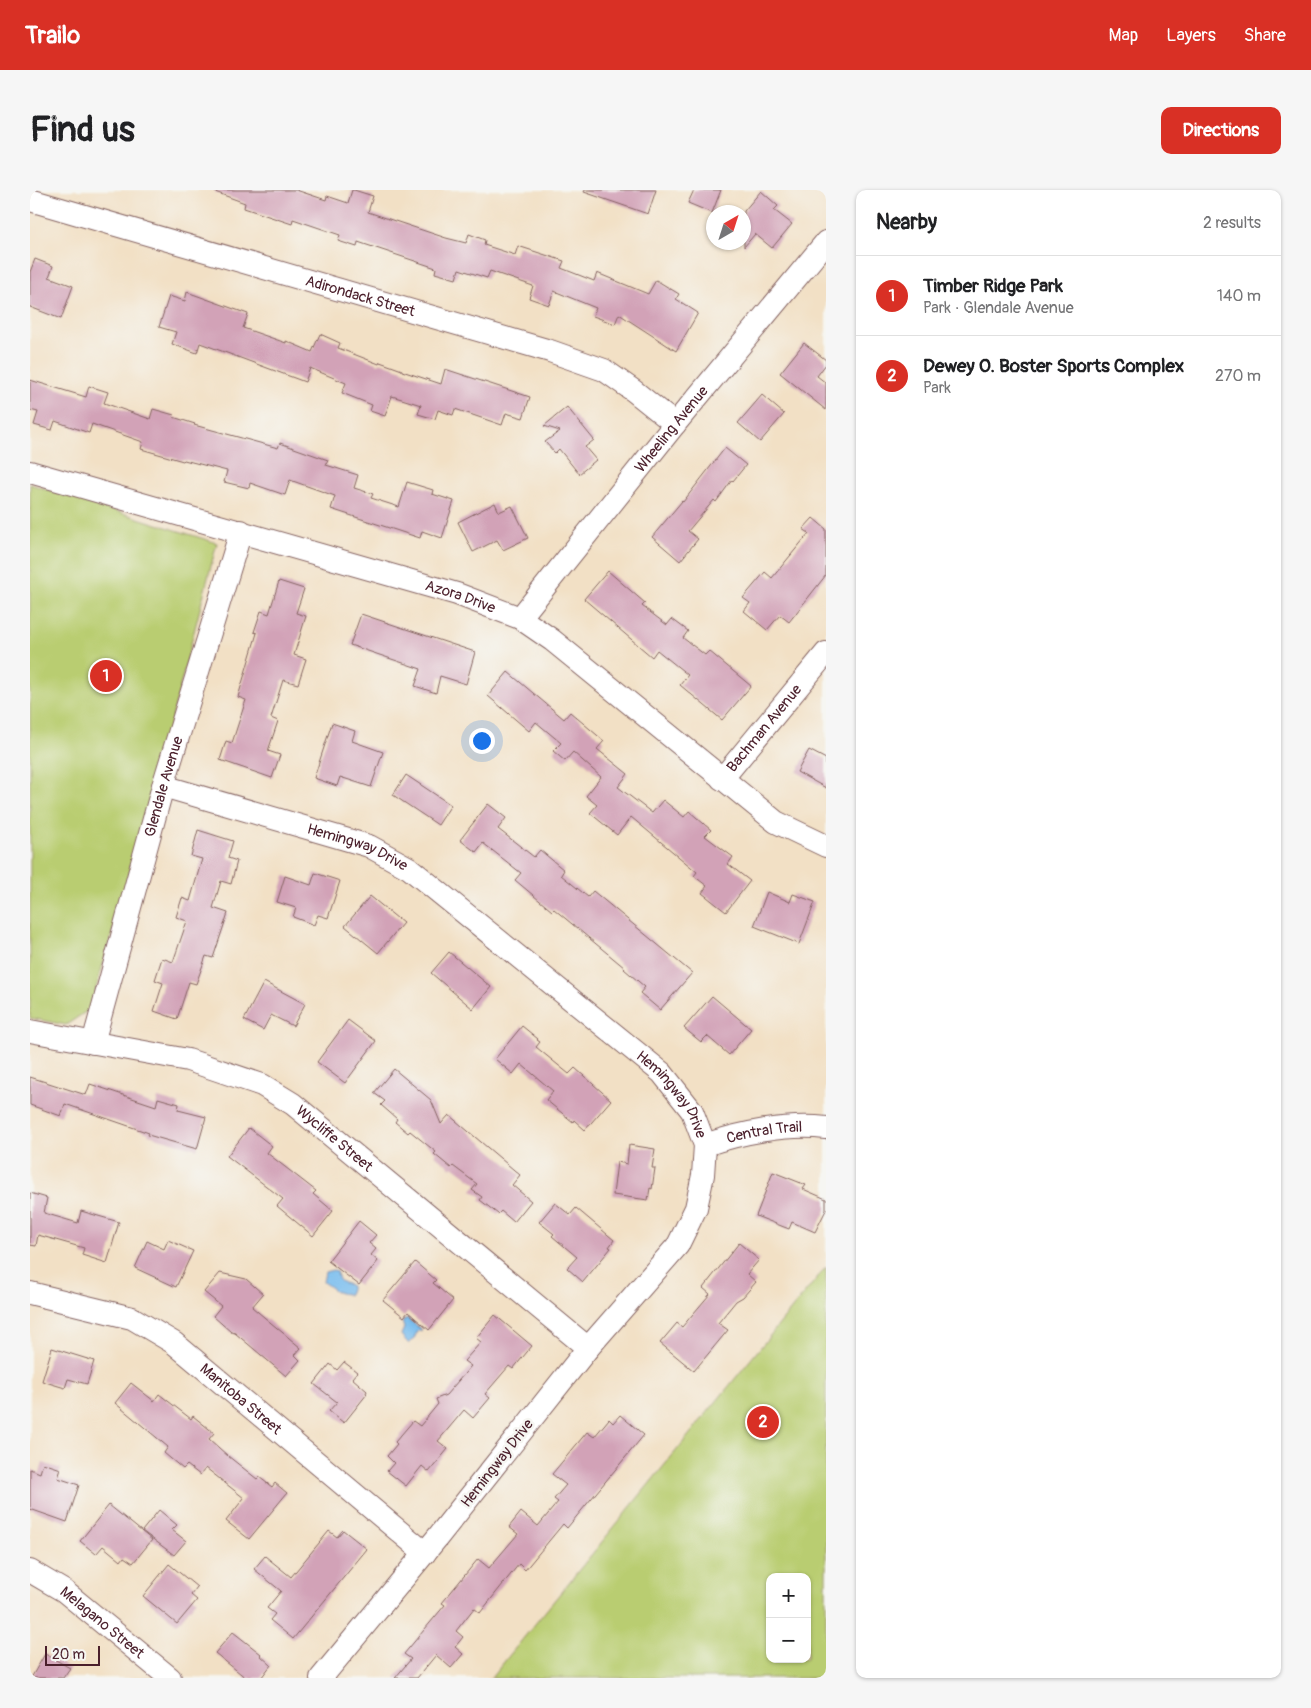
<!DOCTYPE html>
<meta charset="utf-8">
<style>
:root{--surface:#fff;--page:#f6f6f6;--text:#202124;--muted:#757577;--line:#e0e0e0;--accent:#d93025}
body{margin:0;font-family:Pangolin,sans-serif;background:var(--page);color:var(--text)}
.controls{position:absolute;right:15px;bottom:15px;display:grid;overflow:hidden;border-radius:10px;box-shadow:0 1px 4px #0004}
.controls button{width:45px;height:45px;display:grid;place-items:center;padding:0;border:0;border-bottom:1px solid var(--line);background:var(--surface);color:var(--text);font:25px sans-serif}
.compass{position:absolute;left:676px;top:15px;width:45px;height:45px;border-radius:50%;background:var(--surface);box-shadow:0 1px 4px #0004;rotate:39deg}
.scale{position:absolute;left:15px;bottom:12px;width:55px;box-sizing:border-box;padding-left:5px;border:2px solid #4a1f2b;border-top:0;font-size:14px;line-height:18px;white-space:nowrap;color:#4a1f2b;-webkit-text-stroke:4px #f6f6f2;paint-order:stroke}
.you{position:absolute;left:451px;top:550px;width:18px;height:18px;margin:-12px;border:4px solid #fff;border-radius:50%;background:#1a73e8;box-shadow:0 0 0 8px #1a73e833}
.badge{display:grid;place-items:center;width:32px;height:32px;border-radius:50%;background:var(--accent);color:#fff;font-size:16px;font-weight:700}
.pin{position:absolute;translate:-50% -50%;border:2px solid #fff;box-shadow:0 1px 5px #0006}
.list{margin:0;padding:0;list-style:none}
h2{display:flex;justify-content:space-between;align-items:center;height:65px;margin:0;padding:0 20px;font-size:21px}
h2 small{font-size:16px;font-weight:400;color:var(--muted)}
.list li{display:grid;grid-template-columns:32px 1fr auto;gap:15px;align-items:center;box-sizing:border-box;height:80px;padding:0 20px;border-top:1px solid var(--line)}
.list b{display:block;font-size:19px;white-space:nowrap}
.list p{margin:0;font-size:16px;white-space:nowrap;color:var(--muted)}
.list em{font-size:16px;font-style:normal;color:var(--muted)}
.map{position:relative;flex:none;width:796px;height:1488px;overflow:hidden;border-radius:10px}
header{display:flex;align-items:center;gap:30px;box-sizing:border-box;height:70px;padding:0 25px;background:var(--accent);color:#fff}
header strong{font-size:24px}
nav{display:flex;gap:28px;margin-inline-start:auto;font-size:18px}
.intro{display:flex;align-items:center;justify-content:space-between;box-sizing:border-box;height:120px;padding:0 30px}
h1{margin:0;font-size:35px}
.button{padding:12px 22px;border-radius:10px;background:var(--accent);color:#fff;font-size:18px;font-weight:700}
main{display:flex;gap:30px;padding:0 30px}
aside{flex:1;background:var(--surface);border-radius:10px;box-shadow:0 1px 4px #0004}
.map>svg:first-child{display:block}
.green{fill:#b9cd71;stroke:#82764e;fill-rule:evenodd}
.water{fill:#77bcee;stroke:#606e8c}
.building{fill:#d2a2b7}
.lines{fill:none;stroke-linecap:round;stroke-linejoin:round}
.minor-casing{stroke:#856361;stroke-width:24}
.minor{stroke:#fff;stroke-width:22}
.labels{text-anchor:middle;stroke-width:5;stroke-linejoin:round;paint-order:stroke}
.street-label{font-size:15px;fill:#4a1f2b;stroke:#f6f6f2}
</style>
<header>
<strong>Trailo</strong>
<nav><a>Map</a><a>Layers</a><a>Share</a></nav>
</header>
<div class="intro"><h1>Find us</h1><a class="button">Directions</a></div>
<main>
<div class="map">
<svg width="796" height="1488" viewBox="0 0 796 1488">
<rect width="100%" height="100%" fill="#f6f6f2"/>
<filter id="ink" filterUnits="userSpaceOnUse"><feTurbulence type="fractalNoise" baseFrequency=".02" numOctaves="2"/><feDisplacementMap in="SourceGraphic" scale="10" xChannelSelector="R" yChannelSelector="G"/><feConvolveMatrix kernelMatrix="1 2 1 2 8 2 1 2 1" color-interpolation-filters="sRGB"/></filter>
<filter id="wash" filterUnits="userSpaceOnUse"><feTurbulence type="fractalNoise" baseFrequency=".0096" numOctaves="4" result="noise"/><feDisplacementMap in="SourceGraphic" scale="20" xChannelSelector="R" yChannelSelector="G"/><feGaussianBlur stdDeviation="1.12" result="paint"/><feColorMatrix in="noise" values="0 0 0 0 0 0 0 0 0 0 0 0 0 0 0 0 0 1.4 0 .05"/><feComposite in="paint" operator="in"/></filter>
<g filter="url(#wash)">
<rect width="100%" height="100%" fill="#f2e0c5"/>
<path class="green" d="M0,294L187,353L118,620L60,819L36,835L0,828Z
M796,1077V1488H461ZM740,1387H777V1469H740Z"/>
<path class="water" d="M303,1080L307,1081C308,1093 311,1091 321,1096V1100L318,1105L307,1102L293,1092L295,1082Z
M377,1128L392,1140L387,1141L384,1149L379,1154L371,1145L374,1138L372,1132Z"/>
<g id="blocks">
<path class="building" d="M185,0H266L296,10L297,6L318,13L322,0H324L343,6L338,22L416,48L436,53L439,44L455,50L454,55L485,65L488,56L534,71L531,78L564,91L567,83L618,104L626,90L649,104L646,109L668,123L646,161L589,124L585,134L563,126L566,118L524,101L519,115L499,108L503,96L460,81L457,88L429,79L426,89L405,83L406,78L328,52L327,57L308,51L310,45L263,29L262,34L214,18L215,13L185,2Z
M555,0H626L618,24L554,2Z
M664,0H691L682,23L658,13Z
M731,1L748,16L744,20L762,34L742,58L725,44L714,57V21Z
M5,69L23,76L19,87L43,96L31,129L0,117V82Z
M157,102L218,124L213,138L256,153V151L282,162L290,144L310,153L308,158L349,174L350,172L372,180V181L411,194L415,179L500,207L493,228L476,223L472,235L425,219L423,225L408,220L405,229L388,224L391,215L362,206L355,226L340,221L342,215L312,203L316,193L280,178L275,192L170,153L167,163L142,154L146,142L129,137L139,106L155,111Z
M774,153L796,170V174L787,186L796,193V220L750,183Z
M0,190L56,207L59,196L78,202L74,213L120,229L123,219L144,225L143,227L165,234L164,235L248,258L250,253L298,270L296,275L328,285L324,298L343,304L341,308L369,317L377,292L403,300L402,304L424,311L412,348L392,341L390,348L301,319L305,306L260,290L255,305L220,293L219,298L194,292L197,281L154,270L153,271L111,259L113,252L62,234L59,243L25,231L22,240L4,235L8,222L0,220Z
M732,205L754,224L730,252L708,233Z
M537,217L564,250L555,257L566,270L549,284L529,259L525,263L515,252L530,241L514,236Z
M695,258L716,275L703,291L702,290L686,312L684,310L658,341L668,349L650,371L622,347L652,311L653,312Z
M465,313L469,322L482,316L498,348L473,360L467,350L443,362L428,332Z
M783,328L796,339V385L759,432L750,425L737,440L714,421L720,413L713,408L735,382L742,388L779,343L773,339Z
M578,381L615,413L612,416L637,435L642,429L658,441L653,448L675,465L679,461L721,496L692,530L650,495L658,485L627,460L622,467L554,409Z
M249,391L274,399L266,423L276,426L264,465L276,469L268,494L253,490L241,528L248,531L238,561L250,565L242,588L190,570L196,551L202,553L216,510L208,507L227,443L224,442L231,421L239,424Z
M331,424L445,462L436,494L410,486L406,503L385,496L391,479L320,455Z
M478,482L534,529L540,522L574,551L567,559L598,584L588,597L622,623L633,610L654,627L659,621L681,640L675,646L703,667L698,674L720,691L696,722L672,703L677,696L664,686L667,682L601,627L587,645L560,623L567,615L556,606L571,587L543,562L535,571L523,561L531,553L506,532L499,541L458,506Z
M302,533L325,541L322,551L353,562L341,597L310,587L307,596L284,588Z
M779,560L796,569V598L767,582Z
M376,585L421,615L408,635L363,605Z
M458,614L476,628L468,639L504,667L510,660L534,680L531,685L558,707L563,701L662,783L630,820L610,803L615,797L594,779L595,778L524,719L522,721L485,690L491,683L453,653L446,662L430,650Z
M168,640L203,651L198,668L207,671L201,694L191,691L183,718L198,723L183,768L176,766L166,794L159,792L147,829L124,821L133,793L125,790L132,768L143,772L157,731L146,727L152,708L160,711L172,669L161,666Z
M285,683L310,691L298,728L288,725L284,735L263,727L266,718L247,712L255,686L281,695Z
M737,702L760,712L763,704L785,712L769,754L724,736Z
M340,706L373,733L348,763L315,736Z
M419,762L461,797L443,819L401,783Z
M234,792L275,814L263,836L241,825L233,840L214,830Z
M682,806L721,839L699,865L677,846L671,852L654,838Z
M318,830L346,851L315,893L287,872Z
M492,836L508,849L507,850L510,852L506,857L539,884L545,878L581,910L555,940L544,930L543,932L516,910L523,901L491,874L483,884L465,869Z
M364,879L401,910L411,934L419,925L490,985L482,995L501,1011L484,1032L471,1021L468,1024L450,1010L452,1007L442,1000L447,994L423,976L421,978L404,964L406,962L380,941L378,943L365,932L367,929L351,915L355,911L344,903Z
M0,887L56,905L60,894L126,916L128,908L149,914L148,920L176,927L167,959L118,945L119,943L35,914L31,926L0,915Z
M219,938L242,956L237,963L286,1001L283,1004L303,1021L283,1046L247,1016L253,1009L197,966Z
M599,955L625,959L622,978H625L622,999L620,998L618,1010L583,1005L587,972L597,974Z
M743,982L776,995L773,999L796,1009V1020L785,1042L762,1032L759,1039L726,1026Z
M0,1003L17,1008L14,1023L48,1033L51,1021L89,1032L77,1073L52,1065L54,1058L8,1045L6,1056L0,1055Z
M525,1013L540,1025L546,1018L584,1050L579,1057L581,1058L553,1092L537,1078L547,1067L522,1046L524,1044L509,1032Z
M329,1031L346,1045L339,1053L346,1059L341,1065L348,1071L329,1095L298,1071Z
M138,1050L163,1061L146,1097L105,1078L117,1051L134,1059Z
M709,1053L729,1070L717,1084L726,1092L713,1107L706,1111L688,1133L698,1140L664,1181L630,1153L647,1133L652,1137L680,1104L673,1098Z
M385,1072L406,1090L403,1093L423,1110L399,1140L378,1122L374,1127L353,1110Z
M190,1083L216,1089L233,1104L222,1117L271,1158L265,1165L270,1170L256,1186L205,1143L201,1142L183,1126L191,1116L174,1102Z
M465,1125L502,1156L483,1179L479,1176L455,1204L460,1208L443,1228L434,1220L408,1251L418,1259L399,1282L392,1276L376,1296L357,1281L364,1273L357,1266L367,1254L365,1252L383,1231L390,1236L408,1214L406,1209L416,1205L441,1176L434,1171L451,1152L446,1148Z
M22,1158L64,1171L57,1194L38,1189L35,1198L12,1191Z
M314,1172L327,1182L322,1188L337,1201L336,1203L337,1204L314,1233L299,1221L307,1212L284,1194L300,1174L307,1180Z
M101,1193L124,1211L129,1204L161,1229L163,1226L184,1243L179,1249L198,1266L227,1289L229,1287L242,1297L245,1293L257,1303L219,1349L196,1331L214,1308L176,1278L170,1285L157,1275L153,1279L134,1263L138,1257L85,1213Z
M590,1225L614,1245L537,1338L533,1334L495,1380L489,1374L450,1423L444,1418L426,1441L433,1447L425,1457L433,1464L421,1478L406,1465L387,1488H365L381,1469L374,1464L415,1415L412,1413L448,1369L459,1378L488,1344L479,1337L491,1322L508,1336L528,1312L524,1309L536,1295L522,1284L557,1242L564,1247L579,1229L583,1233Z
M13,1273L31,1279L28,1288L49,1295L37,1332L0,1319V1279L10,1283Z
M79,1315L122,1350L103,1373L94,1367L91,1371L73,1356L66,1364L50,1351Z
M129,1320L147,1335L142,1340L156,1351L144,1365L112,1341Z
M313,1340L337,1359L263,1449L240,1430L245,1424L237,1418L251,1401L224,1379L235,1366L261,1387L299,1341L307,1347Z
M139,1374L167,1397L161,1405L167,1410L147,1434L113,1406Z
M203,1442L231,1464L230,1465L241,1475L231,1488H216L185,1463Z
M15,1464L40,1478L33,1488H1Z"/>
</g>
</g>
<g filter="url(#ink)">
<use href="#blocks" fill-opacity="0" stroke="#856361" stroke-width="1"/>
<g class="lines">
<g class="minor-casing">
<g id="minor">
<path id="s1" d="M0,10L520,161L574,180L604,201L645,234"/>
<path id="s2" d="M0,282L427,404L490,428L522,450L746,632L796,656"/>
<path id="s3" d="M490,428L645,234L796,52"/>
<path id="s4" d="M692,589L796,463"/>
<path id="s5" d="M133,596L339,656L379,678L632,883L662,921L675,955L673,985L666,1018L648,1055L558,1158L407,1348L291,1488"/>
<path id="s6" d="M0,841L158,870L232,895L263,914L558,1158"/>
<path id="s7" d="M63,853L133,596L211,341"/>
<path id="s8" d="M675,955C710,943 759,933 796,938"/>
<path id="s9" d="M0,1103L102,1128L144,1153L395,1363"/>
<path id="s10" d="M0,1381L34,1401L140,1488"/>
</g>
</g>
<use href="#minor" class="minor"/>
</g>
</g>
<g class="labels">
<g class="street-label">
<text dy="5" stroke="none"><textPath href="#s1" startOffset="344">Adirondack Street</textPath></text>
<text dy="5" stroke="none"><textPath href="#s3" startOffset="242">Wheeling Avenue</textPath></text>
<text dy="5" stroke="none"><textPath href="#s2" startOffset="448">Azora Drive</textPath></text>
<text dy="5" stroke="none"><textPath href="#s4" startOffset="66">Bachman Avenue</textPath></text>
<text dy="5" stroke="none"><textPath href="#s7" startOffset="266">Glendale Avenue</textPath></text>
<text dy="5" stroke="none"><textPath href="#s5" startOffset="204">Hemingway Drive</textPath></text>
<text dy="5" stroke="none"><textPath href="#s5" startOffset="609">Hemingway Drive</textPath></text>
<text dy="5" stroke="none"><textPath href="#s8" startOffset="61">Central Trail</textPath></text>
<text dy="5" stroke="none"><textPath href="#s6" startOffset="329">Wycliffe Street</textPath></text>
<text dy="5" stroke="none"><textPath href="#s9" startOffset="241">Manitoba Street</textPath></text>
<text transform="translate(467 1273) rotate(-52)" y="5">Hemingway Drive</text>
<text dy="5" stroke="none"><textPath href="#s10" startOffset="89">Melagano Street</textPath></text>
</g>
</g>
</svg>
<div class="controls">
<button>+</button>
<button>−</button>
</div>
<svg class="compass" viewBox="-18 -18 36 36"><path d="M0-13l5 13h-10z" fill="#e53935"/><path d="M0 13l5-13h-10z" fill="#757577"/></svg>
<div class="scale">20 m</div>
<div class="you"></div>
<div class="pin badge" style="left:76px;top:486px">1</div>
<div class="pin badge" style="left:733px;top:1232px">2</div>
</div>
<aside>
<h2>Nearby<small>2 results</small></h2>
<ul class="list">
<li><span class="badge">1</span><div><b>Timber Ridge Park</b><p>Park · Glendale Avenue</p></div><em>140 m</em></li>
<li><span class="badge">2</span><div><b>Dewey O. Boster Sports Complex</b><p>Park</p></div><em>270 m</em></li>
</ul>
</aside>
</main>
